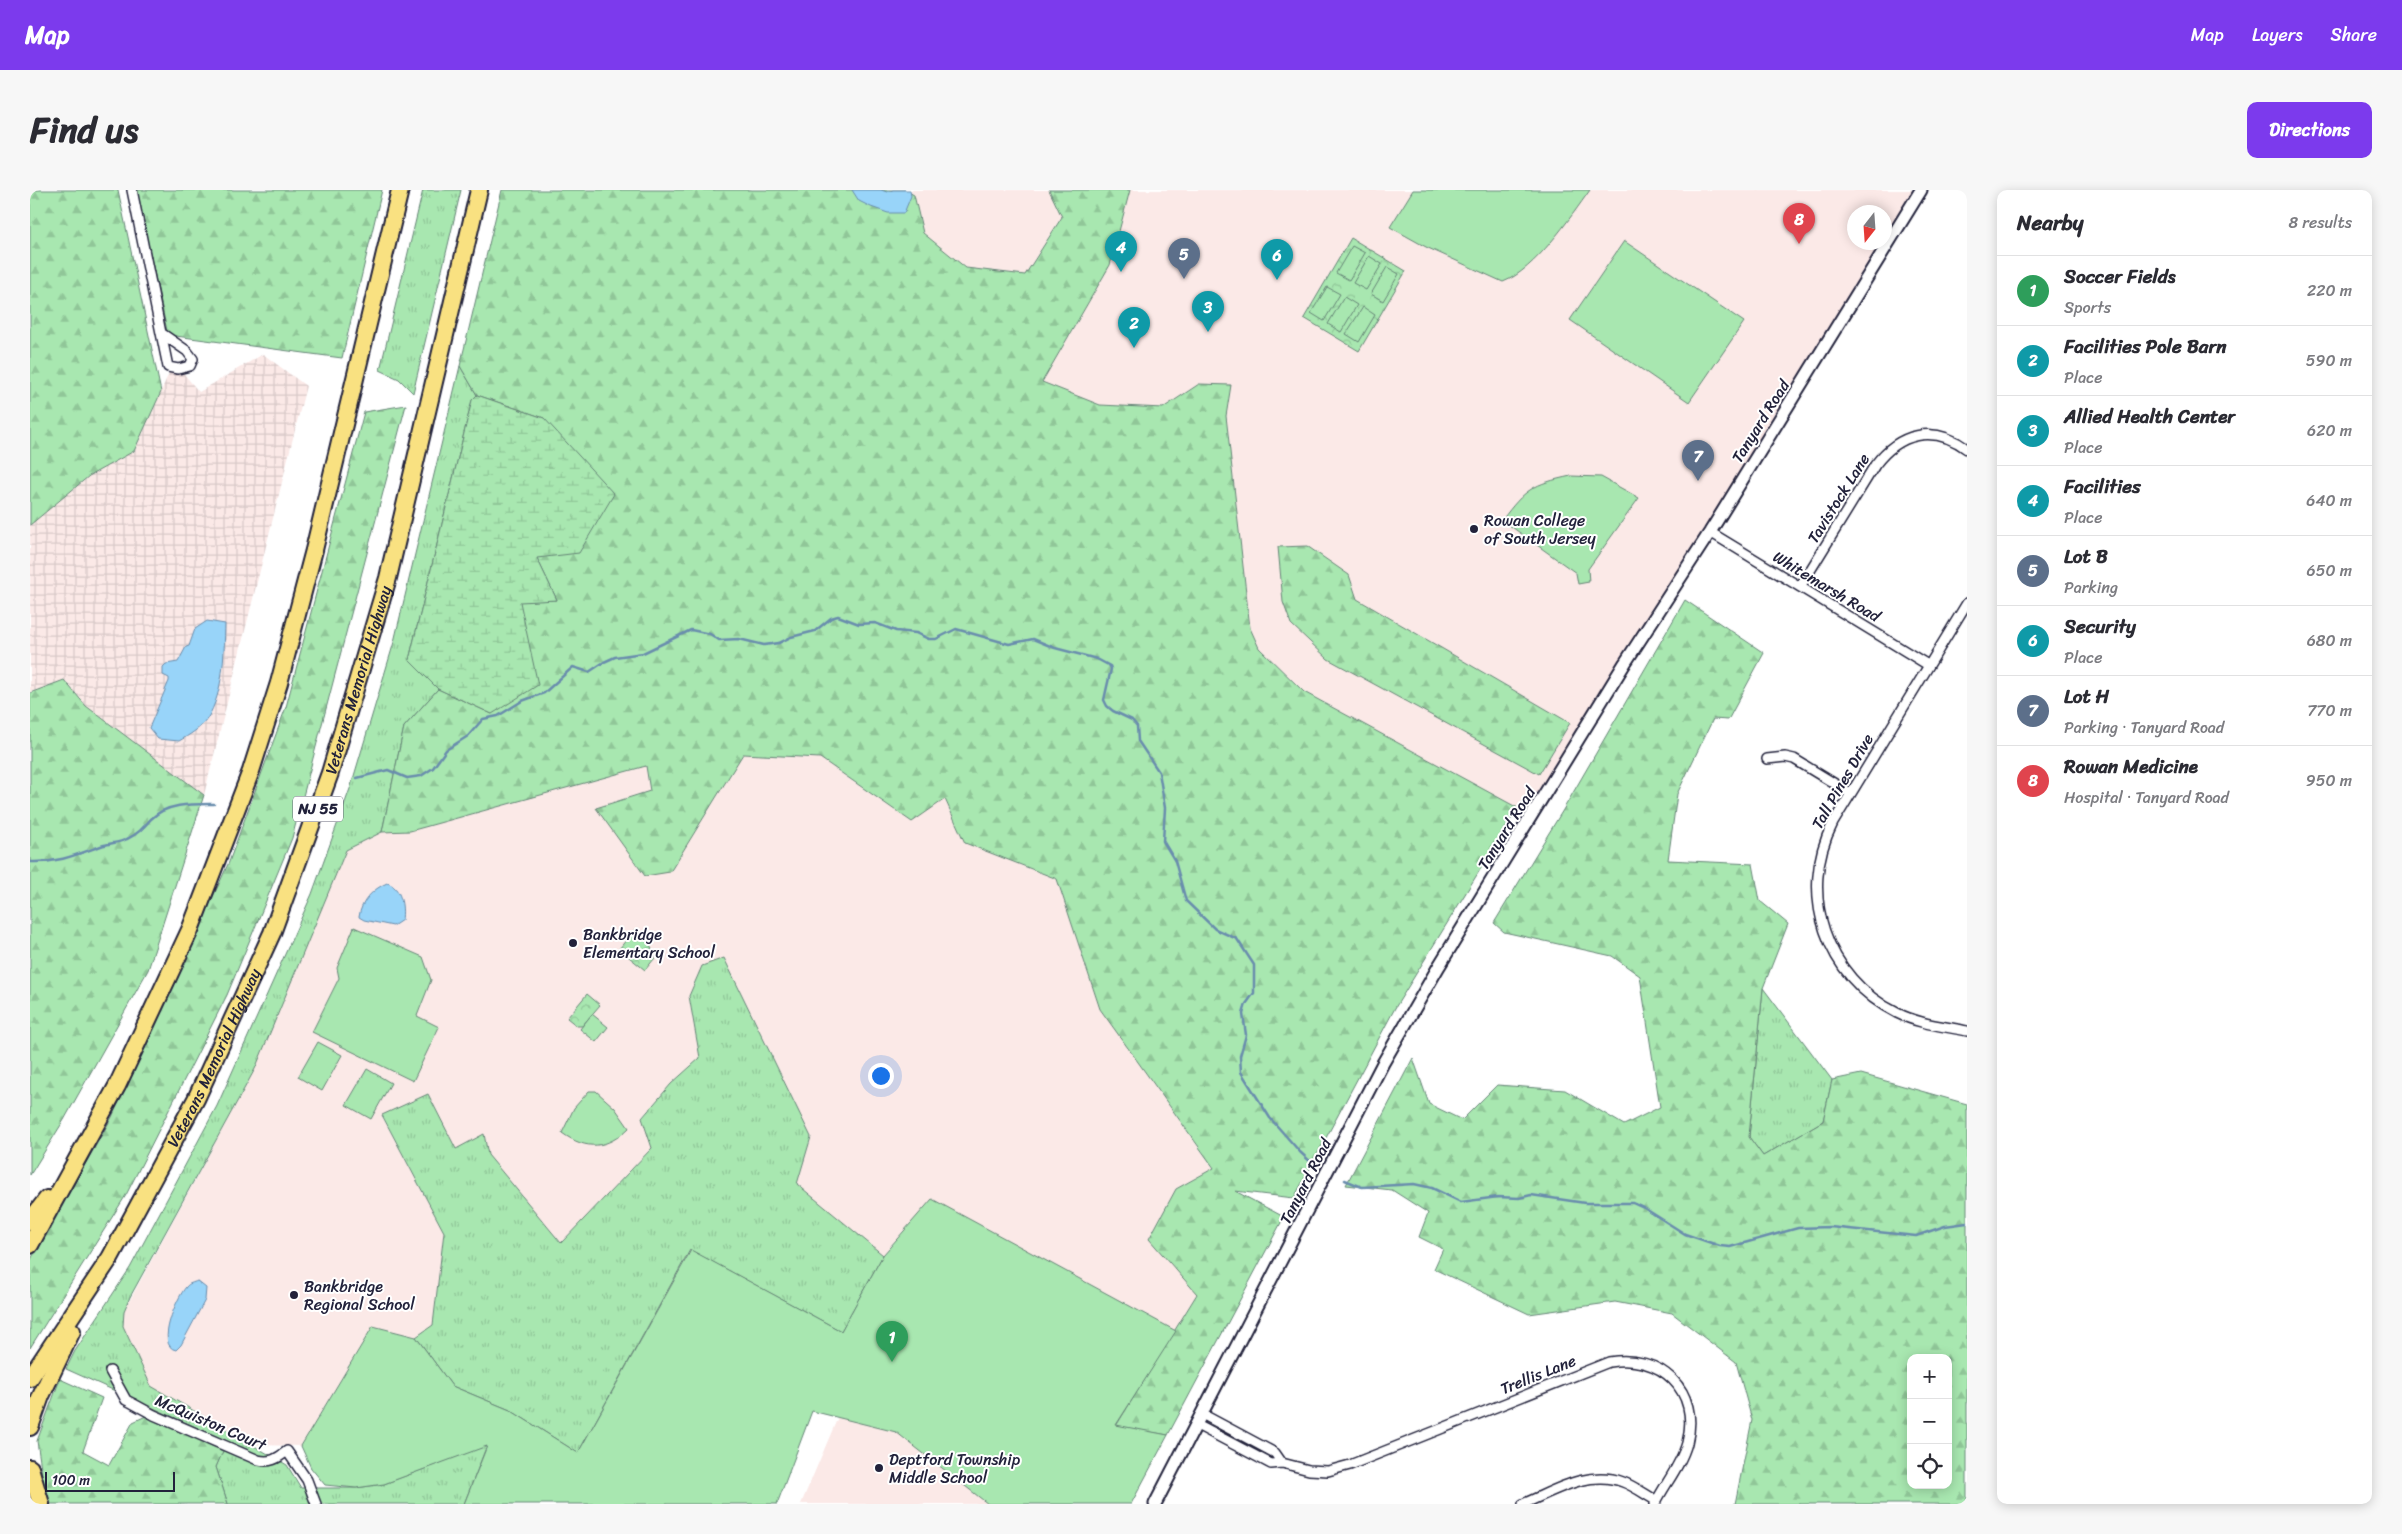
<!DOCTYPE html>
<meta charset="utf-8">
<style>
:root{--surface:#fff;--page:#f7f7f7;--text:#2b2b33;--muted:#7c7c81;--line:#e1e1e2;--accent:#7c3aed}
body{margin:0;font-family:Sriracha,sans-serif;background:var(--page);color:var(--text)}
.controls{position:absolute;right:15px;bottom:15px;display:grid;overflow:hidden;border-radius:10px;box-shadow:0 2px 12px #0003}
.controls button{width:45px;height:45px;display:grid;place-items:center;padding:0;border:0;border-bottom:1px solid var(--line);background:var(--surface);color:var(--text);font:25px sans-serif}
.compass{position:absolute;left:1817px;top:15px;width:45px;height:45px;border-radius:50%;background:var(--surface);box-shadow:0 2px 12px #0003;rotate:197deg}
.scale{position:absolute;left:15px;bottom:12px;width:130px;box-sizing:border-box;padding-left:5px;border:2px solid #22223b;border-top:0;font-size:14px;line-height:18px;white-space:nowrap;color:#22223b;-webkit-text-stroke:4px #fff;paint-order:stroke}
.you{position:absolute;left:850px;top:885px;width:18px;height:18px;margin:-12px;border:4px solid #fff;border-radius:50%;background:#1a73e8;box-shadow:0 0 0 8px #1a73e833}
.badge{display:grid;place-items:center;width:32px;height:32px;border-radius:50%;background:var(--accent);color:#fff;font-size:16px;font-weight:700}
.pin{position:absolute;translate:-50% -41px;filter:drop-shadow(0 1px 2px #0008)}
.pin::after{content:'';position:absolute;top:26px;width:18px;height:15px;background:inherit;clip-path:polygon(0 0,100% 0,50% 100%)}
.list{margin:0;padding:0;list-style:none}
h2{display:flex;justify-content:space-between;align-items:center;height:65px;margin:0;padding:0 20px;font-size:21px}
h2 small{font-size:16px;font-weight:400;color:var(--muted)}
.list li{display:grid;grid-template-columns:32px 1fr auto;gap:15px;align-items:center;box-sizing:border-box;height:70px;padding:0 20px;border-top:1px solid var(--line)}
.list b{display:block;font-size:19px;white-space:nowrap}
.list p{margin:0;font-size:16px;white-space:nowrap;color:var(--muted)}
.list em{font-size:16px;font-style:normal;color:var(--muted)}
.icon{flex:none;width:28px;height:28px;fill:none;stroke:currentColor;stroke-width:2;stroke-linecap:round;stroke-linejoin:round}
.map{position:relative;flex:none;width:1937px;height:1314px;overflow:hidden;border-radius:10px}
header{display:flex;align-items:center;gap:30px;box-sizing:border-box;height:70px;padding:0 25px;background:var(--accent);color:#fff}
header strong{font-size:24px}
nav{display:flex;gap:28px;margin-inline-start:auto;font-size:18px}
.intro{display:flex;align-items:center;justify-content:space-between;box-sizing:border-box;height:120px;padding:0 30px}
h1{margin:0;font-size:35px}
.button{padding:12px 22px;border-radius:10px;background:var(--accent);color:#fff;font-size:18px;font-weight:700}
main{display:flex;gap:30px;padding:0 30px}
aside{flex:1;background:var(--surface);border-radius:10px;box-shadow:0 2px 12px #0003}
.map>svg:first-child{display:block}
.built{fill:#fbe9e7;fill-rule:evenodd}
.industrial{fill:url(#industrial-grid)}
.grass{fill:url(#grass-tufts);stroke:#658476}
.forest{fill:url(#forest-firs);stroke:#658476;fill-rule:evenodd}
.wetland{fill:url(#wetland-marsh);stroke:#658476}
.park{fill:url(#park-crowns);stroke:#658476}
.garden{fill:#a8e7b0;stroke:#658476}
.water{fill:#98d4f9;stroke:#698dad}
.lines{fill:none;stroke-linecap:round;stroke-linejoin:round}
.stream{stroke:#698dad;stroke-width:2.5}
.minor-casing{stroke:#22223b;stroke-width:12}
.tertiary-casing{stroke:#22223b;stroke-width:15}
.motorway-casing{stroke:#22223b;stroke-width:20}
.minor{stroke:#fff;stroke-width:9}
.tertiary{stroke:#fff;stroke-width:11}
.motorway{stroke:#f9e181;stroke-width:16}
.poi-dot{fill:#22223b;stroke:#fff;stroke-width:2}
.labels{text-anchor:middle;stroke-width:4;stroke-linejoin:round;paint-order:stroke}
.shield{fill:#fff;stroke:#646476;stroke-width:1}
.shield-label{font-size:15px;font-weight:bold;fill:#22223b}
.street-label{font-size:16px;fill:#22223b;stroke:#fff}
.poi-label{font-size:16px;fill:#22223b;stroke:#fff;text-anchor:start}
</style>
<header>
<strong>Map</strong>
<nav><a>Map</a><a>Layers</a><a>Share</a></nav>
</header>
<div class="intro"><h1>Find us</h1><a class="button">Directions</a></div>
<main>
<div class="map">
<svg width="1937" height="1314" viewBox="0 0 1937 1314">
<defs>
<pattern id="industrial-grid" width="8" height="8" patternUnits="userSpaceOnUse" patternTransform="scale(1.25)"><rect width="8" height="8" fill="#fbe9e7"/><path d="M0 4h8M4 0v8" fill="none" stroke="#d7c8c7"/></pattern>
<pattern id="grass-tufts" width="24" height="20" patternUnits="userSpaceOnUse" patternTransform="scale(1.25)"><rect width="24" height="20" fill="#a8e7b0"/><path d="M3 7l-1-3M5 7V3M7 7l1-3M15 17l-1-3M17 17v-4M19 17l1-3" fill="none" stroke="#90c698"/></pattern>
<pattern id="forest-firs" width="22" height="20" patternUnits="userSpaceOnUse" patternTransform="scale(1.25)"><rect width="22" height="20" fill="#a8e7b0"/><path d="M5 1l3.5 6h-7zM16 11l3.5 6h-7z" fill="#90c698"/></pattern>
<pattern id="wetland-marsh" width="20" height="14" patternUnits="userSpaceOnUse" patternTransform="scale(1.25)"><rect width="20" height="14" fill="#a8e7b0"/><path d="M1 5h8M5 5V1M11 12h8M15 12V8" fill="none" stroke="#90c698"/></pattern>
<pattern id="park-crowns" width="20" height="18" patternUnits="userSpaceOnUse" patternTransform="scale(1.25)"><rect width="20" height="18" fill="#a8e7b0"/><path d="M2 6a3 3 0 1 1 6 0M12 15a3 3 0 1 1 6 0" fill="none" stroke="#90c698"/></pattern>
</defs>
<rect width="100%" height="100%" fill="#fff"/>
<filter id="ink" filterUnits="userSpaceOnUse"><feTurbulence type="fractalNoise" baseFrequency=".02" numOctaves="2"/><feDisplacementMap in="SourceGraphic" scale="10" xChannelSelector="R" yChannelSelector="G"/><feConvolveMatrix kernelMatrix="1 2 1 2 8 2 1 2 1" color-interpolation-filters="sRGB"/></filter>
<g filter="url(#ink)">
<path class="built" d="M787,0H1019L1032,27L995,85L936,78L893,43Z
M1100,0H1889L1502,627L1274,502L1229,458L1220,438L1196,226L1200,195L1169,194L1134,218L1070,215L1011,192L1080,75ZM1824,22H1854V52H1824Z
M713,564L790,568L882,632L915,609L935,653L1027,689L1070,819L1184,979L1146,999L1167,1104L1146,1141L902,1010L853,1065L767,994L781,947L694,768L659,806L670,868L641,894L612,927L622,958L531,1053L458,965L426,960L352,926L414,1042L403,1135L386,1147L343,1136L271,1256L225,1255L121,1196L93,1137L94,1121L225,879L316,660L352,642L380,641L617,576L620,601L567,618L640,682Z
M808,1227L866,1242L958,1314H771Z"/>
<path class="industrial" d="M233,164L276,196L174,605L56,516L34,490L0,503V335L59,286L104,261L144,172L169,202Z"/>
<path class="grass" d="M393,0H431L383,203L369,189L350,180Z
M430,176L447,205L442,210L379,470L408,499L374,537L352,642L316,660L225,879L100,1107L94,1121L93,1136L121,1196L257,1275L271,1298H326L354,1294L457,1255L434,1314H198L186,1277L197,1251L36,1179L45,1161L100,1078L187,916L282,704L321,596L364,452Z
M694,768L781,947L767,994L853,1065L811,1141L660,1060L548,1263L480,1220L422,1196L386,1147L403,1135L414,1042L352,925L398,904L426,959L454,944L458,965L531,1053L622,958L612,928L641,894L670,868L659,806L672,776Z
M1733,798L1802,890L1793,931L1733,966L1719,947Z"/>
<path class="forest" d="M0,0H88L131,202L104,261L59,286L0,335Z
M106,0H352L312,168L138,145Z
M472,0H875L884,5L893,43L936,78L995,85L1032,27L1019,0H1100L1080,75L1012,192L1070,215L1133,218L1169,194L1201,195L1196,226L1220,438L1229,458L1274,502L1488,618L1365,818L1264,1008L1205,1001L1254,1027L1138,1245L1086,1236L1167,1104L1119,1049L1146,999L1184,978L1070,819L1027,689L935,653L915,609L882,632L790,568L713,564L640,682L615,686L566,618L620,601L616,576L380,641L352,642L374,537L408,499L462,524L490,411L527,410L507,368L514,228L447,205L430,176Z
M376,215L262,648L197,805L96,1005L0,1158V1071L82,927L199,672L256,517L334,222Z
M1277,356L1319,385L1327,409L1540,533L1509,584L1298,469L1261,434L1253,412L1248,357Z
M1655,410L1734,463L1698,530L1683,529L1647,604L1638,670L1723,674L1730,711L1758,734L1733,798L1719,947L1733,966L1793,931L1802,890L1831,884L1937,914V1314H1705L1722,1230L1706,1172L1642,1123L1585,1112L1499,1124L1404,1079L1413,1059L1389,1047L1398,1023L1362,1000L1316,995L1383,868L1399,914L1432,930L1467,895L1535,900L1594,935L1630,917L1610,786L1582,766L1474,742L1464,733L1533,620ZM1881,1168H1918V1295H1881Z
M34,490L56,516L174,605L118,780L34,930L0,985V503Z
M30,1189L72,1208L53,1261L79,1275L103,1232L116,1226L193,1261L186,1277L198,1314H20L14,1298L7,1251Z"/>
<path class="wetland" d="M447,205L514,228L584,304L549,363L507,368L527,410L490,412L508,495L462,524L408,499L379,470L442,210Z"/>
<path class="park" d="M1321,48L1376,81L1329,161L1274,128Z
M605,739C616,748 622,754 625,768L615,780L589,759Z
M557,804L570,815L552,836H547L537,828Z"/>
<path class="garden" d="M1383,0H1560C1540,28 1505,80 1473,92L1396,57L1360,37Z
M1594,51L1714,132L1659,212L1540,130Z
M1322,56L1335,63L1319,90L1306,83Z
M1339,66L1352,74L1336,100L1323,93Z
M1357,77L1369,84L1353,111L1341,104Z
M1297,97L1310,104L1294,131L1281,123Z
M1314,107L1327,115L1311,142L1298,134Z
M1333,117L1345,125L1329,152L1316,144Z
M1541,286L1571,287L1609,308L1558,379L1559,392L1548,394L1546,383L1472,330C1495,299 1503,294 1541,286Z
M324,737L393,767L401,790L387,826L409,837L383,891L282,842L309,788L307,778Z
M562,824L578,837L566,852L550,839Z
M288,852L312,865L292,901L268,887Z
M337,879L361,893L341,929L316,915Z
M559,901H566L585,918L599,938C577,959 557,961 532,943L544,918Z
M902,1009L1146,1141L1086,1235L1138,1245L1101,1314H958L866,1242L782,1221L747,1314H434L457,1256L354,1294L326,1298L295,1295L281,1278L271,1256L343,1136L386,1147L422,1196L480,1220L548,1263L661,1060L811,1141L853,1065Z"/>
<path class="water" d="M822,0H851L857,2L863,0H880L881,6L874,23H858L841,17L829,11Z
M177,431L195,434C194,464 194,502 177,529C171,538 158,546 149,551L128,549L119,538L139,491V488L133,485V477L136,474L148,472L156,457L159,456L165,439Z
M357,693C371,697 374,716 372,730L363,736L334,730L329,727C331,711 343,699 357,693Z
M167,1091L176,1098L175,1110L151,1155L146,1160C125,1156 147,1107 156,1097C159,1093 163,1093 167,1091Z"/>
<g class="lines">
<path class="stream" d="M327,588L358,580L377,588L391,586L403,578L416,560L438,546L453,529L468,526L492,511L514,503L543,477L559,482L574,472L585,467L613,463L661,440L680,444L689,450L709,449L734,455L749,453L761,447L785,441L801,428L808,426L829,434L845,433L866,441L886,443L899,449H906L926,439L979,454L1003,449L1025,458L1067,469L1080,476L1081,479L1074,510L1077,516L1083,521L1102,530L1107,536L1108,551L1129,582L1135,618L1133,651L1145,671L1156,711L1185,739L1207,749L1224,775V803L1216,814L1213,824L1216,845L1210,866L1211,882L1240,928L1270,962L1283,974
M0,672C28,673 46,665 71,656C80,653 89,653 97,649C108,644 114,637 121,629C137,613 163,614 184,614
M1315,990L1332,997L1384,994L1402,998L1431,1012L1468,1007L1489,1008L1501,1005L1555,1013H1603L1614,1018L1655,1044L1690,1056L1700,1057L1768,1038L1800,1037L1886,1046L1915,1036L1937,1033"/>
<g class="minor-casing">
<path id="minor" d="M102,0L131,143
M131,143L157,161L163,169L160,176L148,179L138,177Z
M1680,342L1898,475
M1770,397L1845,275C1869,243 1903,234 1937,259
M1937,413L1803,633C1767,703 1796,788 1867,823C1889,834 1913,836 1937,841
M1737,569L1755,567L1764,569L1820,603
M80,1181L96,1210L102,1213L124,1225L228,1270C240,1273 247,1269 257,1261L277,1290L286,1314
M1172,1224L1245,1263L1252,1273
M1167,1235L1241,1274L1252,1273L1279,1280L1298,1281L1320,1275L1579,1172C1630,1163 1671,1200 1657,1253C1651,1275 1635,1294 1625,1314
M1493,1314C1524,1301 1558,1279 1593,1292C1604,1296 1616,1305 1627,1311"/>
</g>
<g class="tertiary-casing">
<path id="tertiary" d="M1125,1314L1353,873L1409,776L1595,473L1680,342L1891,0"/>
</g>
<g class="motorway-casing">
<g id="motorway">
<path d="M0,1031L17,1009"/>
<path d="M0,1055L87,896L139,785L160,740L221,581L249,493L284,360L370,0"/>
<path id="s1" d="M0,1188L80,1068L166,909L242,743L300,583L358,388L449,0"/>
<path d="M0,1237L11,1206L42,1141"/>
<path d="M0,1278L11,1314"/>
</g>
</g>
<use href="#minor" class="minor"/>
<use href="#tertiary" class="tertiary"/>
<use href="#motorway" class="motorway"/>
</g>
</g>
<g class="poi-dot">
<circle cx="1444" cy="339" r="5"/>
<circle cx="543" cy="753" r="5"/>
<circle cx="264" cy="1105" r="5"/>
<circle cx="849" cy="1278" r="5"/>
</g>
<g class="labels">
<rect class="shield" x="263" y="606.5" width="50" height="25" rx="4"/>
<g class="shield-label">
<text x="288" y="624">NJ 55</text>
</g>
<g class="street-label">
<text transform="translate(1730 231) rotate(-58)" y="6">Tanyard Road</text>
<text transform="translate(1808 308) rotate(-58)" y="6">Tavistock Lane</text>
<text transform="translate(1797 396) rotate(31)" y="6">Whitemarsh Road</text>
<text dy="6" stroke="none"><textPath href="#s1" startOffset="775">Veterans Memorial Highway</textPath></text>
<text transform="translate(1812 591) rotate(-60)" y="6">Tall Pines Drive</text>
<text transform="translate(1476 638) rotate(-58)" y="6">Tanyard Road</text>
<text dy="6" stroke="none"><textPath href="#s1" startOffset="370">Veterans Memorial Highway</textPath></text>
<text transform="translate(1275 991) rotate(-63)" y="6">Tanyard Road</text>
<text transform="translate(1508 1184) rotate(-22)" y="6">Trellis Lane</text>
<text transform="translate(181 1232) rotate(23)" y="6">McQuiston Court</text>
</g>
<g class="poi-label">
<text x="1454" y="336">Rowan College<tspan x="1454" dy="18">of South Jersey</tspan></text>
<text x="553" y="750">Bankbridge<tspan x="553" dy="18">Elementary School</tspan></text>
<text x="274" y="1102">Bankbridge<tspan x="274" dy="18">Regional School</tspan></text>
<text x="859" y="1275">Deptford Township<tspan x="859" dy="18">Middle School</tspan></text>
</g>
</g>
</svg>
<div class="controls">
<button>+</button>
<button>−</button>
<button><svg class="icon" aria-label="locate" viewBox="0 0 24 24"><circle cx="12" cy="12" r="6"/><path d="M12 2v4M12 18v4M2 12h4M18 12h4"/></svg></button>
</div>
<svg class="compass" viewBox="-18 -18 36 36"><path d="M0-13l5 13h-10z" fill="#e53935"/><path d="M0 13l5-13h-10z" fill="#7c7c81"/></svg>
<div class="scale">100 m</div>
<div class="you"></div>
<div class="pin badge" style="left:862px;top:1172px;background:#2e9e5b">1</div>
<div class="pin badge" style="left:1104px;top:158px;background:#0f9aa8">2</div>
<div class="pin badge" style="left:1178px;top:142px;background:#0f9aa8">3</div>
<div class="pin badge" style="left:1091px;top:82px;background:#0f9aa8">4</div>
<div class="pin badge" style="left:1154px;top:89px;background:#5c6f8a">5</div>
<div class="pin badge" style="left:1247px;top:90px;background:#0f9aa8">6</div>
<div class="pin badge" style="left:1668px;top:291px;background:#5c6f8a">7</div>
<div class="pin badge" style="left:1769px;top:54px;background:#e0444e">8</div>
</div>
<aside>
<h2>Nearby<small>8 results</small></h2>
<ul class="list">
<li><span class="badge" style="background:#2e9e5b">1</span><div><b>Soccer Fields</b><p>Sports</p></div><em>220 m</em></li>
<li><span class="badge" style="background:#0f9aa8">2</span><div><b>Facilities Pole Barn</b><p>Place</p></div><em>590 m</em></li>
<li><span class="badge" style="background:#0f9aa8">3</span><div><b>Allied Health Center</b><p>Place</p></div><em>620 m</em></li>
<li><span class="badge" style="background:#0f9aa8">4</span><div><b>Facilities</b><p>Place</p></div><em>640 m</em></li>
<li><span class="badge" style="background:#5c6f8a">5</span><div><b>Lot B</b><p>Parking</p></div><em>650 m</em></li>
<li><span class="badge" style="background:#0f9aa8">6</span><div><b>Security</b><p>Place</p></div><em>680 m</em></li>
<li><span class="badge" style="background:#5c6f8a">7</span><div><b>Lot H</b><p>Parking · Tanyard Road</p></div><em>770 m</em></li>
<li><span class="badge" style="background:#e0444e">8</span><div><b>Rowan Medicine</b><p>Hospital · Tanyard Road</p></div><em>950 m</em></li>
</ul>
</aside>
</main>
